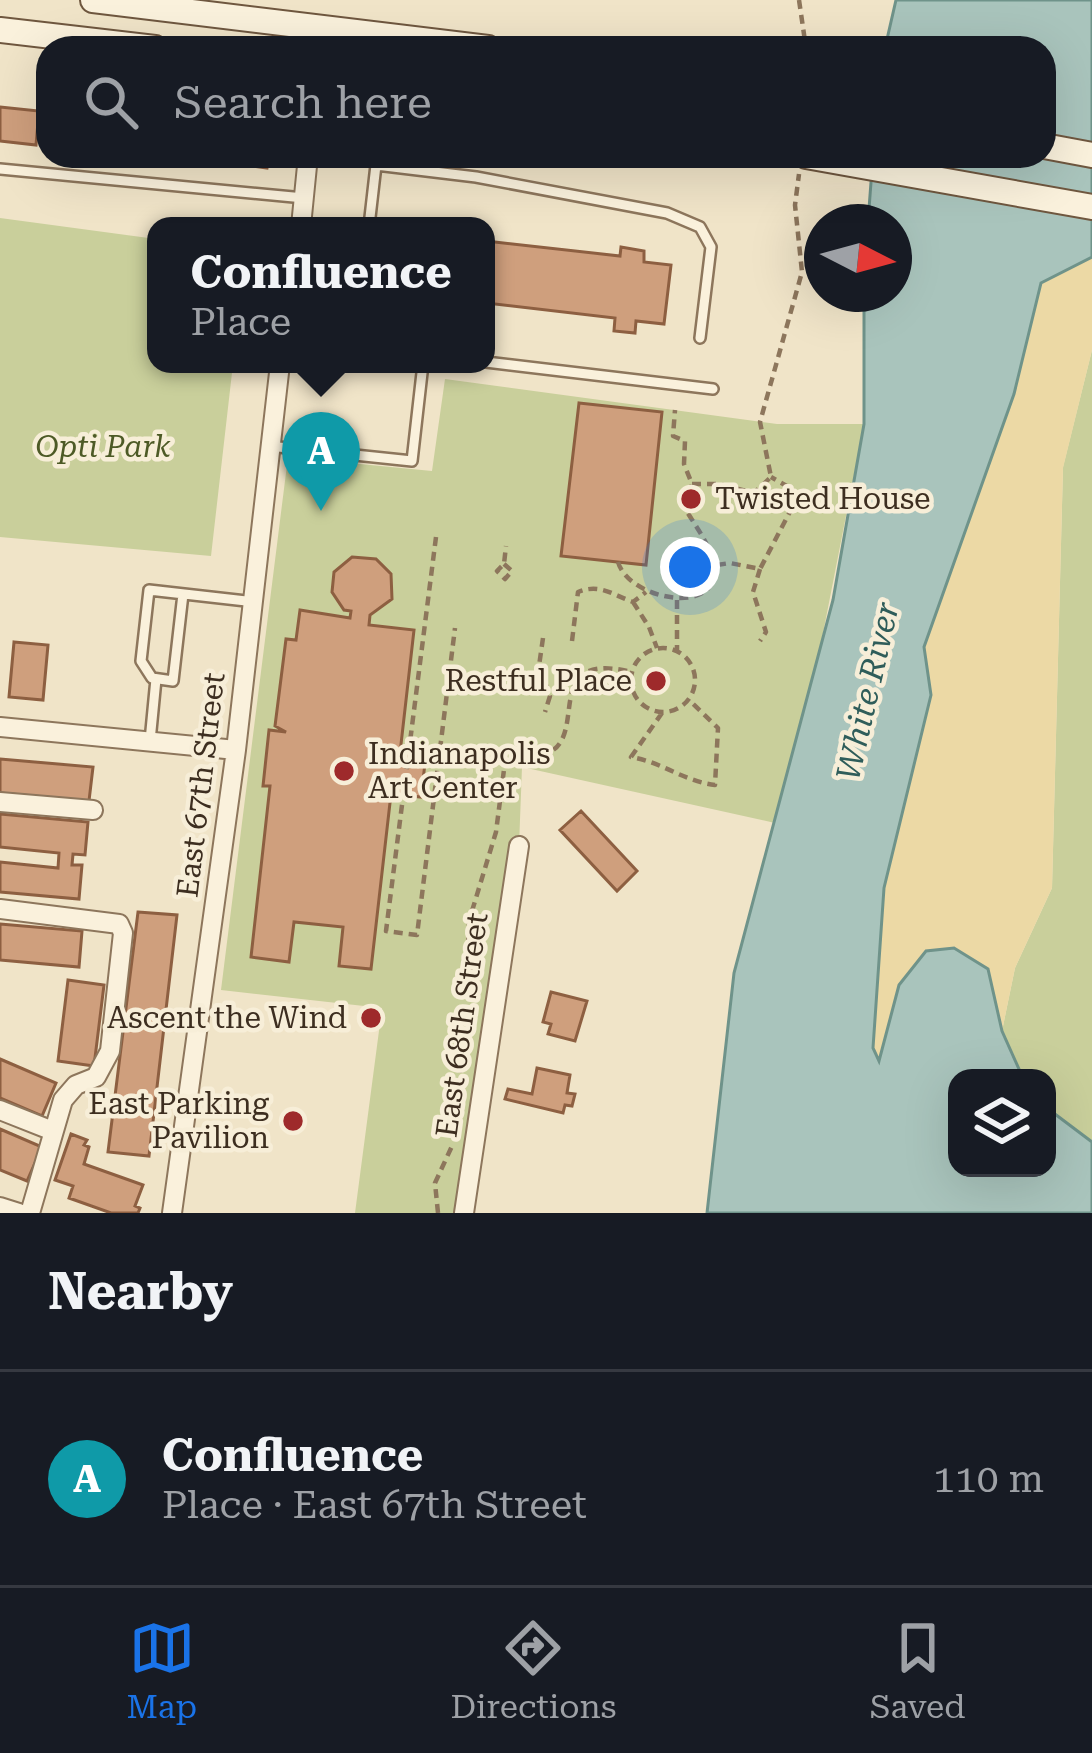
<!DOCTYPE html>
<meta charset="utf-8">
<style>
:root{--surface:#171b24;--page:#242831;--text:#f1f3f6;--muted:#9ea1a6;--line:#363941;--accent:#1a73e8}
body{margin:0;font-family:"Roboto Serif",serif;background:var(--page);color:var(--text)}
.controls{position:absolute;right:36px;bottom:36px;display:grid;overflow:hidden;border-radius:24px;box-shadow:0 12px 48px #0002}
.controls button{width:108px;height:108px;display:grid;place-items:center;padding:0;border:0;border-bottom:3px solid var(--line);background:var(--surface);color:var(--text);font:60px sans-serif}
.compass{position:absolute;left:804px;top:204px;width:108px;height:108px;border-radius:50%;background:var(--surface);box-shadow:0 12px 48px #0002;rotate:96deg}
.you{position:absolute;left:690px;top:567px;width:42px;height:42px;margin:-30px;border:9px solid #fff;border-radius:50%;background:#1a73e8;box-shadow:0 0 0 18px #1a73e833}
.badge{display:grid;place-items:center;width:78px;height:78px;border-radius:50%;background:var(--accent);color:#fff;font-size:39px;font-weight:700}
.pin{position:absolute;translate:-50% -99px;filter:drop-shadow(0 3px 6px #0008)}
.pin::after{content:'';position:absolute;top:63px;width:42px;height:36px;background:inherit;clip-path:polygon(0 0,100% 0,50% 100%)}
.popup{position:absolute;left:147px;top:217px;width:348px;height:156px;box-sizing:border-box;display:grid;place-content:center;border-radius:24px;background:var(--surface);filter:drop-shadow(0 3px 9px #0005);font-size:39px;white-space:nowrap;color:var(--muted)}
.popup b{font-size:45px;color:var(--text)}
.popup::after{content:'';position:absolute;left:50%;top:100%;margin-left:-24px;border:24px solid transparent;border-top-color:var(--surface)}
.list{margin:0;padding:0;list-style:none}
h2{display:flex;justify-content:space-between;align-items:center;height:156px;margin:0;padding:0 48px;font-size:51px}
h2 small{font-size:39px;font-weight:400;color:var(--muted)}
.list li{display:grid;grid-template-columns:78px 1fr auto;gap:36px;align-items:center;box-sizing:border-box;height:216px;padding:0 48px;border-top:3px solid var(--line)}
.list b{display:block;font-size:45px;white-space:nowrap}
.list p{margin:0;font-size:39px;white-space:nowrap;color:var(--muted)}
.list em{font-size:39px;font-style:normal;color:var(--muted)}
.icon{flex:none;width:66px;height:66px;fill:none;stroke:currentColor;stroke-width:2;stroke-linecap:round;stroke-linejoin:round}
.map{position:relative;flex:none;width:1092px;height:1213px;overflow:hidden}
.search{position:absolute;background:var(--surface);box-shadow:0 12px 48px #0002;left:36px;right:36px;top:36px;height:132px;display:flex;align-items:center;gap:30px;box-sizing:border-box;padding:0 42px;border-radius:36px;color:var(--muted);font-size:45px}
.sheet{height:372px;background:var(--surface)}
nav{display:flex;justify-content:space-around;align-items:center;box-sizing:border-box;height:168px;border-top:3px solid var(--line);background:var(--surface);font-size:33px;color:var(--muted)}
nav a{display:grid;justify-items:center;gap:6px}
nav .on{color:var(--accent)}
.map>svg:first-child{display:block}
.green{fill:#c9cf9b}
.sand{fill:#ecd9a5}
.water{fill:#a9c4bc;stroke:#6f938a;stroke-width:3}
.building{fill:#cf9f7d;stroke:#8d5f41;stroke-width:3}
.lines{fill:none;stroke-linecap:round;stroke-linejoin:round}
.lane-casing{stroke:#8d765c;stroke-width:14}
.street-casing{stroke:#8d765c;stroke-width:22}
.secondary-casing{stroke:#6f573f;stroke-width:28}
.path{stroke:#8d765c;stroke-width:4.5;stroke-dasharray:9 6;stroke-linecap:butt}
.lane{stroke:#faf1dc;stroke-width:9}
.street{stroke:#faf1dc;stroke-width:18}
.secondary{stroke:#faf1dc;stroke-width:24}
.poi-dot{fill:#9e2a2b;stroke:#f7eed8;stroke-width:4.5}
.labels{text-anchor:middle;stroke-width:9;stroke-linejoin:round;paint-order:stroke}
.park-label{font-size:30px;font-style:italic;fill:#4d5a26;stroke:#f7eed8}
.poi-label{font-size:30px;fill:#3d2e20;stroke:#f7eed8;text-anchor:end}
.street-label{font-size:30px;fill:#3d2e20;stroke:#f7eed8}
.water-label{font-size:33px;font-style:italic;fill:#2f5d5a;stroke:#f7eed8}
</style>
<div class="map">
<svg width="1092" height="1213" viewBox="0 0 1092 1213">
<rect width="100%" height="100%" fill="#f0e4c8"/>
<path class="green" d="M0,218L156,239V364H233L211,556L0,537Z
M1092,350V1213L1047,1168V1078H1023L1002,1031L1015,968L1052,888L1063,467Z
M445,379L777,424H864L816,669L775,823L522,767L519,846L464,1213H355L382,1008L221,990L288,457L432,471Z"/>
<path class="sand" d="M1092,257V350L1063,468L1052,888L1015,968L1002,1031L988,969L899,985L879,1063L873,1048L884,888L931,695L924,647L1014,394L1041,283Z"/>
<path class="water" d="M896,0H1092V257L1041,283L1014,394L924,647L931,695L884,888L873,1048L879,1061L899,985L926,951L954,948L988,969L1002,1031L1023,1078H957V1168H1047V1108L1092,1142V1213H707L734,973L833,600L864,424V294H894V222H868L873,156H1044V48H885Z"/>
<path class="building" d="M0,107L39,111L36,145L0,141Z
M182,156H269L267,168Z
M486,241L620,256L621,247L644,251V262L671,265L664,324L636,321L635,333L614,331L615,318L486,303Z
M579,403L662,412L646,565L561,556Z
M352,557L376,559L391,574L392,599L370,615L369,625L414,630L400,753L426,755L421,797L391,794L371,969L339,966L343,927L294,922L289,962L251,957L270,786H263L269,730L286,732L275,726L286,639L296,640L300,610L350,618L351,611L344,610L332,592L334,572Z
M14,642L48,645L43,700L9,697Z
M0,759L93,767L89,801L0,793Z
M581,811L637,871L617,891L560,830Z
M0,814L88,822L85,855L73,854L72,865H82L79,899L0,892V862L58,868L59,853L0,847Z
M138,912L177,915L149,1156L108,1152Z
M0,924L82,931L79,967L0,960Z
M68,980L104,985L94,1066L58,1061Z
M551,992L587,1001L575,1041L548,1034L551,1024L543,1022Z
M0,1059L56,1083L42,1116L0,1098Z
M537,1068L570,1075L567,1093L575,1094L572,1106L565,1105L563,1113L505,1099L508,1089L532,1094Z
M0,1129L42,1147L27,1181L0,1170Z
M71,1134L87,1140L84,1145L89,1147L84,1164L143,1185L135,1206L140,1208L138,1213H111L69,1198L73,1186L55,1180Z"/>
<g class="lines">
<g class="lane-casing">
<path id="lane" d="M0,169L304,198
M369,226L376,165L476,177L667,213L700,227L711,247L700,338
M486,362L713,389
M269,446L412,461L423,364
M183,594L173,681L152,678L141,661L149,590L255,602
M150,741L156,679"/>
</g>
<g class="street-casing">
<path id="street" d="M301,226L308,156
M0,727L236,750
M0,802L93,810
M0,909L119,924L123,933L110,1051L96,1077L76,1085L63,1100L30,1213
M0,1110L53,1131
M0,1207L19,1213
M172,1213L236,750L280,364
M464,1213L519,846"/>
</g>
<g class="secondary-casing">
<path id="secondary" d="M93,0L488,48
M0,30L155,48
M1044,146L1092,155
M806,156L1092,207"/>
</g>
<path class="path" d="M799,0L806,48
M692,484H719L754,493L771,477L760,422L802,272L795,205L799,174
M436,537L386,931L417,935L455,628
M618,562C629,601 726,618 713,562C709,543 696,527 686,510L692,484L684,464L685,441L673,436L675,410
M504,564L512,571L505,579L497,571L504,564L506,546
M717,565L730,563L760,569L794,504L790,488L771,477
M760,569L753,592L766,632L760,641
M677,600V651
M633,602L649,627L657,648
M543,638L539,666L550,696L545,712
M572,641L578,592C600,583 613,595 633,602L646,592
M631 680a32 32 0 1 1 64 0a32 32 0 1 1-64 0Z
M662,713L631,757C662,762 683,781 715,785L718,728L689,700
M457,1117L455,1100L464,1048L460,1026L473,980L468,951L469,921L496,832L506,754C618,776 519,645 632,672
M438,1213L435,1183L452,1146"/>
<use href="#lane" class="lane"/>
<use href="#street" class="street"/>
<use href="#secondary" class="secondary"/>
</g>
<g class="poi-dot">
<circle cx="691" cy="499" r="12"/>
<circle cx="656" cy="681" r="12"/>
<circle cx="344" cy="771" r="12"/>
<circle cx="371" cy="1018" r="12"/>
<circle cx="293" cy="1121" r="12"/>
</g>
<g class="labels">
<g class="park-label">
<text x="103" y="457">Opti Park</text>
</g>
<g class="poi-label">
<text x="715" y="509" text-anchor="start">Twisted House</text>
<text x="632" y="691">Restful Place</text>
<text x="368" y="764" text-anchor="start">Indianapolis<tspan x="368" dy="34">Art Center</tspan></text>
<text x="347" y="1028">Ascent the Wind</text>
<text x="269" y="1114">East Parking<tspan x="269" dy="34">Pavilion</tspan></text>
</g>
<g class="street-label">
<text transform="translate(201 785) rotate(-83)" y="10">East 67th Street</text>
<text transform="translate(462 1025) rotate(-82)" y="10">East 68th Street</text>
</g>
<g class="water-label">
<text transform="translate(867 691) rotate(-77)" y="12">White River</text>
</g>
</g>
</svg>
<div class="controls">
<button><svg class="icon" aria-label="layers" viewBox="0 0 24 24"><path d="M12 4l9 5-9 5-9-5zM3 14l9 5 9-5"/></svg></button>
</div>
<svg class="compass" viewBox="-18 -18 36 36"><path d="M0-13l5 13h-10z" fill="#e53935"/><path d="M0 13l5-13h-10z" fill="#9ea1a6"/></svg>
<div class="you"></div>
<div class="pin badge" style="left:321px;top:511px;background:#0f9aa8">A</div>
<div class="popup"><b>Confluence</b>Place</div>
<div class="search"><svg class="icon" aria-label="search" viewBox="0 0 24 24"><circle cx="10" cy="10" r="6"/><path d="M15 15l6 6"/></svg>Search here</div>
</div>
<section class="sheet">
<h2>Nearby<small></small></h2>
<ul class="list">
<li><span class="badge" style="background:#0f9aa8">A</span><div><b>Confluence</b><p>Place · East 67th Street</p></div><em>110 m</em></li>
</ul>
</section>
<nav>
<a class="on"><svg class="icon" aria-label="map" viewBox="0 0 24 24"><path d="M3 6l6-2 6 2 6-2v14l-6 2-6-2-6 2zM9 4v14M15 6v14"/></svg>Map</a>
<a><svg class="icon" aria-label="directions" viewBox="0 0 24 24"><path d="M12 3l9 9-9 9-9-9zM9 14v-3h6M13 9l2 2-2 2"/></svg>Directions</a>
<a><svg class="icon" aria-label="saved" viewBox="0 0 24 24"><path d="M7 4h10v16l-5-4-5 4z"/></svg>Saved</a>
</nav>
